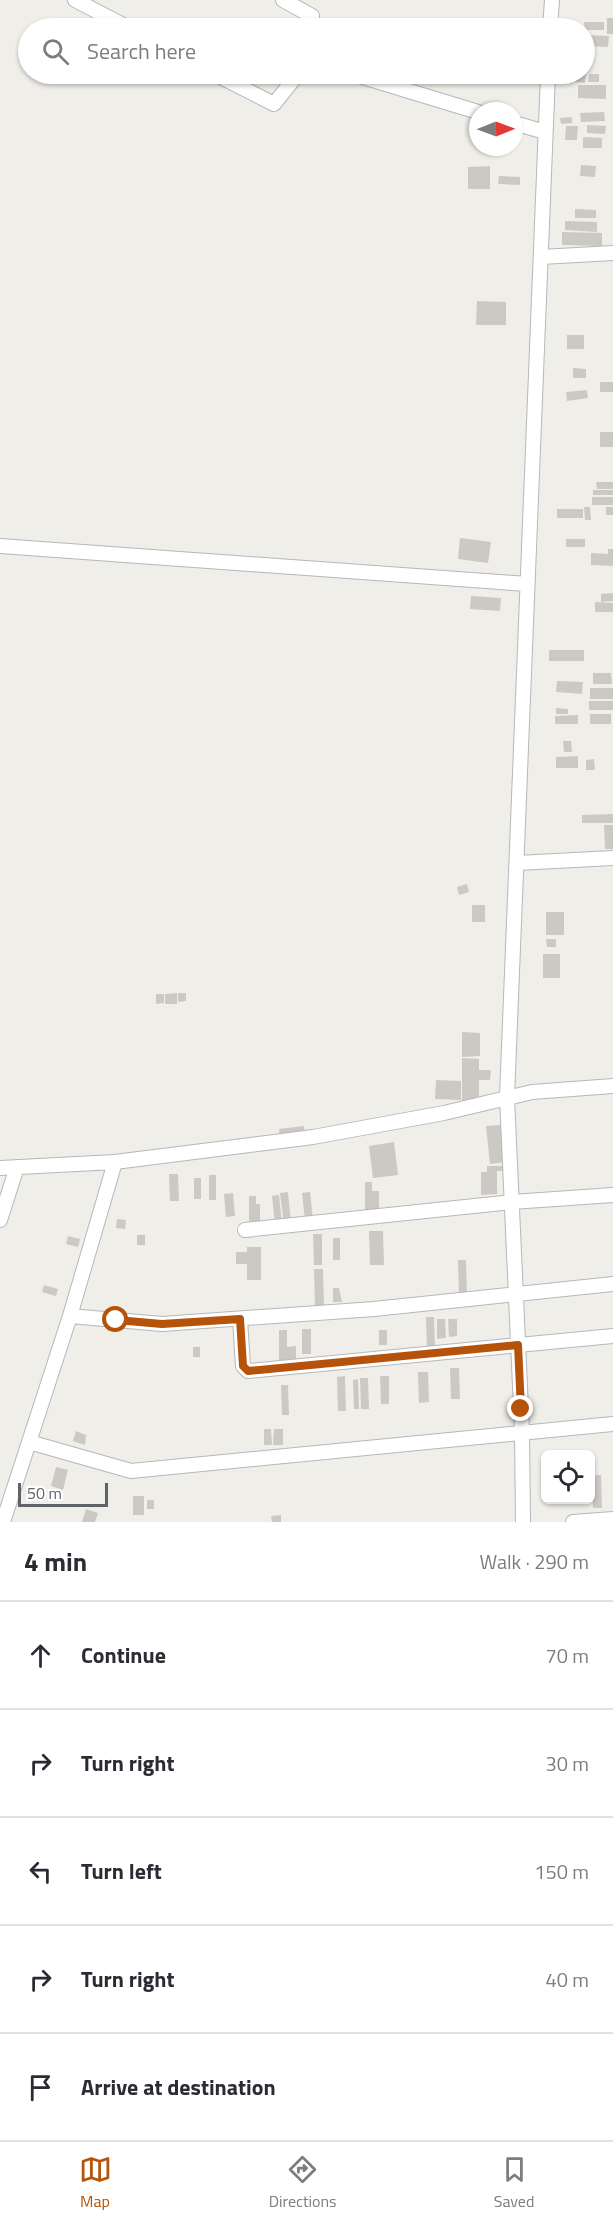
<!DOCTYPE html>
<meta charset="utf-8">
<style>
:root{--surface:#fff;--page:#f7f7f7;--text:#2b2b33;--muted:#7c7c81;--line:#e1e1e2;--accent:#b45309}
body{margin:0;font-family:"Titillium Web",sans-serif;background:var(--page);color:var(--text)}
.controls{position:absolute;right:18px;bottom:18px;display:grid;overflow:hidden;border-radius:9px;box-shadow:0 2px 4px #0004}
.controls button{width:54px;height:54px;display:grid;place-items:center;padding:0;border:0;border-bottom:2px solid var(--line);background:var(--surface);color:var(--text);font:30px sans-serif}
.compass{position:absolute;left:469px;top:102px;width:54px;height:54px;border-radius:50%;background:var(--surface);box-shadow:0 2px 4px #0004;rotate:89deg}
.scale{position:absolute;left:18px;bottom:15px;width:90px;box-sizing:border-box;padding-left:6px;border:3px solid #5f6267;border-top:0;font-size:16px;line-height:21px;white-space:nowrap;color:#5f6267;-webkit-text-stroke:4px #fff;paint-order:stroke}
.stop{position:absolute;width:18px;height:18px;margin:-14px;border:4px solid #b45309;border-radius:50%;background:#fff}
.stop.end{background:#b45309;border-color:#fff;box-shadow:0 2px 6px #0008}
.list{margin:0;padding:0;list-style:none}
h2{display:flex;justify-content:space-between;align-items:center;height:78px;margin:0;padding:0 24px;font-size:26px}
h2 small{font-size:20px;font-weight:400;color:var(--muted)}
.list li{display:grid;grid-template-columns:39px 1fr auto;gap:18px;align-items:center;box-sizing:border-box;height:108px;padding:0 24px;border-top:2px solid var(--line)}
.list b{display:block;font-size:22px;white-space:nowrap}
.list em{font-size:20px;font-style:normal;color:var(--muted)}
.icon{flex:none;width:33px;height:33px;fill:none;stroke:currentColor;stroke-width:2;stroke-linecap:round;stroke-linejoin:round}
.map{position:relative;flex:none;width:613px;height:1522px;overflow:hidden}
.search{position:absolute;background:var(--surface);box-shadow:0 2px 4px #0004;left:18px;right:18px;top:18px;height:66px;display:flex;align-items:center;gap:15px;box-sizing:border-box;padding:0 21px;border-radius:33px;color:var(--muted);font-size:22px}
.sheet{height:618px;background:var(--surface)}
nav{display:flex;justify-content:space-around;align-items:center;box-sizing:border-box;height:84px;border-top:2px solid var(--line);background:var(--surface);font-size:16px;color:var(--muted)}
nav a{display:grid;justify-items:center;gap:3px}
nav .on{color:var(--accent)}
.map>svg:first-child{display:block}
.building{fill:#ccc9c4}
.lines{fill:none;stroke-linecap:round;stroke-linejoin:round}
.minor-casing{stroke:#b5b7bb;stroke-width:16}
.minor{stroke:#fff;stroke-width:14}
.route{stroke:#b45309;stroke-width:8}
</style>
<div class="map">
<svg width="613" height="1522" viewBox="0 0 613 1522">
<rect width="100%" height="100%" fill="#f0eee8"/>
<path class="building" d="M607,18H613V34H607Z
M584,22H604V30H585Z
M585,35L609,36L608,47L585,46Z
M576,74H586L585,83L575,82Z
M589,74H599V82H588Z
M578,85H606V99L578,98Z
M604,112L605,121L581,122L580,113Z
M572,117V123L561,124L560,118Z
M587,125L606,126L605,134L587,133Z
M566,126H578L577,140H565Z
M583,137L602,138V148H583Z
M581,165L596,166L595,177L580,176Z
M490,166V189H468V167Z
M499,176L520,177V185L498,184Z
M575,209L596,210V218H575Z
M565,221L597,222V232L565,230Z
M562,232L602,233V246L562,245Z
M477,301L506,302V325H476Z
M567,335H584V349H567Z
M573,368L586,369V378H573Z
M600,382H613V392H600Z
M587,390L588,398L567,401L566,392Z
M600,432H613V447H600Z
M596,482H613V489H597Z
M593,490H613V495H593Z
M592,497H613V505H592Z
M584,507H590L591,520H585Z
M606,507H613V515H606Z
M557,509H583V518H557Z
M460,538L491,542L488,563L458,559Z
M566,539H585V547H566Z
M608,549H613V566L591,565V553L608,554Z
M613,593V601L601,602V594Z
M471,596L501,598L500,611L470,609Z
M595,602L613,603V612H595Z
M549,650H584V661H549Z
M593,673H611L612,684H593Z
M557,681L583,682L582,694L556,692Z
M590,688H613V699H590Z
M589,701H613V710H589Z
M556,708L568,709V714H556Z
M590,714H611V724H590Z
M578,715V724H555V716Z
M563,741H571L572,752H564Z
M578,756V768H556V757Z
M594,759L595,770H586V760Z
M613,814V823H582V815Z
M604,825H613V849H605Z
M467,884L469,892L459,895L457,887Z
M472,905H485V922H472Z
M546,912H564V935H546Z
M546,939H556V947H547Z
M543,954H560V978H543Z
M177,993V1004H165V994Z
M178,993H186V1001L178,1002Z
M156,994H164V1003L156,1004Z
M462,1032L480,1033V1056L462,1057Z
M462,1058L479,1059V1070H491L490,1080H479V1103H462Z
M436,1080L461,1081V1100L435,1099Z
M501,1125L505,1162L490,1164L486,1126Z
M304,1126L305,1136L280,1139L279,1129Z
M394,1142L398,1175L373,1178L369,1146Z
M487,1166H503L504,1171H497V1194L481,1195V1172H487Z
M169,1174H178L179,1201H170Z
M209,1175H216V1200H209Z
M194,1178H201V1199H194Z
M365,1182H372V1191H379V1212H365Z
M288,1192L291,1223L284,1224L280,1193Z
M310,1192L313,1219L305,1220L302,1193Z
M233,1193L235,1216L226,1217L224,1194Z
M279,1195L282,1223L275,1224L272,1196Z
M249,1196H256V1204H260V1221H249Z
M117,1219L126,1220L125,1229L116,1228Z
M369,1231H383L384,1265H370Z
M313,1234H322V1265H314Z
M137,1235H145V1245H137Z
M68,1236L80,1239L78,1247L66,1244Z
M333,1238H340V1260H333Z
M247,1247H261V1280H247V1264H236V1252H247Z
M458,1260H466L467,1294H459Z
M314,1269H323L324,1307H315Z
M44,1285L58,1289L56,1296L42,1292Z
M333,1288H339L342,1302H333Z
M426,1317H434L435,1351H427Z
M437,1319H445L446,1338L437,1339Z
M448,1319H457V1336L449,1337Z
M302,1329H311V1354H302Z
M279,1330H287V1347L296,1346V1359H287V1366H279Z
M379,1330H387V1345H379Z
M193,1347H200V1357H193Z
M450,1368H459L460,1399H451Z
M418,1372H428L429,1402L419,1403Z
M345,1376L346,1411H338L337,1377Z
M380,1376H389V1404H381Z
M360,1378H368L369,1409H361Z
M358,1379L359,1409H354L353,1380Z
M281,1385H288L289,1415H282Z
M264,1429H271L272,1445H264Z
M274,1429H283V1445H273Z
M76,1431L86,1435L85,1445L73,1441Z
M56,1467L68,1470L63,1490L51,1486Z
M592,1475H601L602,1508H593Z
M133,1496H144V1515H133Z
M147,1500H154V1509H147Z
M86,1509L98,1513L95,1522H82Z
M281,1515V1522H272L271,1516Z"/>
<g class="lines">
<g class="minor-casing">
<path id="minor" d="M75,0L129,28
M283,0L312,16V28
M550,28L552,0
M215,74L274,104L298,74
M353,74L478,112
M514,123L545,132
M541,257L613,253
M0,546L527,584
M517,863L613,858
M0,1168L115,1162L313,1137L444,1113L532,1092L613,1086
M0,1220L17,1167
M245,1230L512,1202L613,1195
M70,1316L162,1324L374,1309L613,1284
M240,1319L243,1366L248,1371L613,1336
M29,1442L131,1471L613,1424
M3,1522L70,1316L115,1162
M523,1522L522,1431L507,1097L548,74
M573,1522L613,1519"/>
</g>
<use href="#minor" class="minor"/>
</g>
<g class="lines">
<path class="route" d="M116,1320L162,1324L240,1319L243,1366L248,1371L518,1345L521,1409"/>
</g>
</svg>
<div class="controls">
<button><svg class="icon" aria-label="locate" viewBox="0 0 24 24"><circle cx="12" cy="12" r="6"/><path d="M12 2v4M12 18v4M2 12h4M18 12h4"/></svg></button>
</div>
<svg class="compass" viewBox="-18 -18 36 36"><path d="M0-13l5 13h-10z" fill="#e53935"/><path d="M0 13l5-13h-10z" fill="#7c7c81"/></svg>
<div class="scale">50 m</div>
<div class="stop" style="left:116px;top:1320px"></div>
<div class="stop end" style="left:521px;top:1409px"></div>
<div class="search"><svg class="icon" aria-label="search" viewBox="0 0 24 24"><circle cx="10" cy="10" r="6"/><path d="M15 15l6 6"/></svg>Search here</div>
</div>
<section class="sheet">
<h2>4 min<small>Walk · 290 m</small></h2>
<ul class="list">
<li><svg class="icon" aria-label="ahead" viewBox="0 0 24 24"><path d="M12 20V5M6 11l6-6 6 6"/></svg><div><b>Continue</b></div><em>70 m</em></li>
<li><svg class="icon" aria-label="right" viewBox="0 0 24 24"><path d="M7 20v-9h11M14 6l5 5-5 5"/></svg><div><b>Turn right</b></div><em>30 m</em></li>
<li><svg class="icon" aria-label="left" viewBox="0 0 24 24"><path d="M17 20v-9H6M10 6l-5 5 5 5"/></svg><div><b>Turn left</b></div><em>150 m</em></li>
<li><svg class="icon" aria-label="right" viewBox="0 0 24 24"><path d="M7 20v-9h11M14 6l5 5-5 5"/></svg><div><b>Turn right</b></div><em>40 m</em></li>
<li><svg class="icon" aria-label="arrive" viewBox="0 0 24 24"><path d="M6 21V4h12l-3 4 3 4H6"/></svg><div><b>Arrive at destination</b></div></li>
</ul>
</section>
<nav>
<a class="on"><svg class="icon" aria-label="map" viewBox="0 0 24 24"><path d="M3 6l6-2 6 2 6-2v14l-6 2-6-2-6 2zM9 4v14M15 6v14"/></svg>Map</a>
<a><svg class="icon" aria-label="directions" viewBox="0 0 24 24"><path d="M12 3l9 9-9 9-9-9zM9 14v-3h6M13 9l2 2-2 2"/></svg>Directions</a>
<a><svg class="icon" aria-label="saved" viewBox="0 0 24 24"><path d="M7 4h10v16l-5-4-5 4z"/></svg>Saved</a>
</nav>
